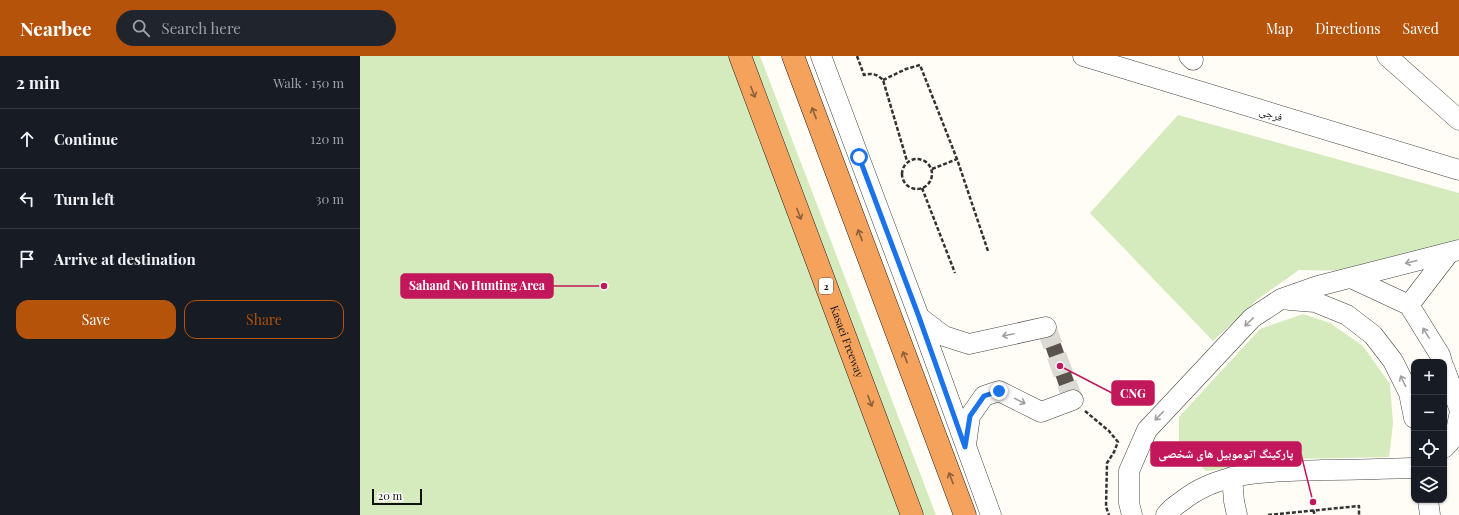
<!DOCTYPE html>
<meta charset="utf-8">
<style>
:root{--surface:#171b24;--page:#20242c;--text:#f1f3f6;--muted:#9ea1a6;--line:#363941;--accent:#b45309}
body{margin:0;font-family:"Playfair Display","Noto Naskh Arabic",serif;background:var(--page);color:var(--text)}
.controls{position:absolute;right:12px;bottom:12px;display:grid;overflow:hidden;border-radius:8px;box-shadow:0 1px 3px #0004}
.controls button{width:36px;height:36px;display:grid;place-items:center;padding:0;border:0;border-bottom:1px solid var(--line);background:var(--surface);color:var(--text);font:20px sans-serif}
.scale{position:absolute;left:12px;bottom:10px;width:50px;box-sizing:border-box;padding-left:4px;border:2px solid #111;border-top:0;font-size:11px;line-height:14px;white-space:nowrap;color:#111;-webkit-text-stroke:3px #fff;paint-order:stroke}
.stop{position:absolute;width:12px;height:12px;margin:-9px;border:3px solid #1a73e8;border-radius:50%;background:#fff}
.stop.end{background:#1a73e8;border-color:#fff;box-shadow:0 1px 4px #0008}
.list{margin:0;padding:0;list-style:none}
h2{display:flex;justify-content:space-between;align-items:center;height:52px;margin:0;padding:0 16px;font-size:17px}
h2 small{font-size:13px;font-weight:400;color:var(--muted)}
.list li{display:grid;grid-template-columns:26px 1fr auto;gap:12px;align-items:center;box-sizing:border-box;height:60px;padding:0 16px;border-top:1px solid var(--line)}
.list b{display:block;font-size:15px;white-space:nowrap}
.list em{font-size:13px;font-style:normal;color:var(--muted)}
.actions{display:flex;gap:8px;padding:12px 16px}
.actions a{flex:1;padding:9px 0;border:1px solid var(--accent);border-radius:12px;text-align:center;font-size:14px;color:var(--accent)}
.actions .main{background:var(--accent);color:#fff}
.icon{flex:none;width:22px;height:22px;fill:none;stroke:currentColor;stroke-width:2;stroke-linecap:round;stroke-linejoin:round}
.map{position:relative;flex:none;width:1099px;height:459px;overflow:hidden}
header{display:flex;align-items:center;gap:24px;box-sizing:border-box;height:56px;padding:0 20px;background:var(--accent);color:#fff}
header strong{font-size:19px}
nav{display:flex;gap:22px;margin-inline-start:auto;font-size:14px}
.search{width:280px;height:36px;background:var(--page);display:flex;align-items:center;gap:10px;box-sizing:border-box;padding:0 14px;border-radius:22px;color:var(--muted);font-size:15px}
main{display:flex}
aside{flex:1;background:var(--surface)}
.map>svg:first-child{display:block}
.green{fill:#d5ebbd}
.building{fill:#5a524d}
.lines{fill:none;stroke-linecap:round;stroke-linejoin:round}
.minor-tunnel{stroke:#dbdad3;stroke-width:20;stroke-dasharray:20 10;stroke-linecap:butt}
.minor-casing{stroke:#444;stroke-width:21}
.highway-casing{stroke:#222;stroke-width:23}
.path{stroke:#333;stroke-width:2.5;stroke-dasharray:4 2;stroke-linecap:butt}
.minor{stroke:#fff;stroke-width:20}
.highway{stroke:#f5a25d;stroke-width:22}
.oneway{stroke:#8e613b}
.oneway2{stroke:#a0a0a0}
.route{stroke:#1a73e8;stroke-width:5}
.labels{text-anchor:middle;stroke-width:4;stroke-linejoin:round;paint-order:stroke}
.shield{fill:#fff;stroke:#585858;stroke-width:1}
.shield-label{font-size:10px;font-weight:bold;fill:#111}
.street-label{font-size:11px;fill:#111;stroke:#fff}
.leader{fill:none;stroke:#c2185b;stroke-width:1.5}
.callout-dot{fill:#c2185b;stroke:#fff;stroke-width:1.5}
.callout{fill:#c2185b;stroke:#c2185b;stroke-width:1.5}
.callout-label{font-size:12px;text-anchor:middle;font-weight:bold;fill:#fff}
</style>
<header>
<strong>Nearbee</strong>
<div class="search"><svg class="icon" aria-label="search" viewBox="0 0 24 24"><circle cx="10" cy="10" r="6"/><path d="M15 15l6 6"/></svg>Search here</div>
<nav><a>Map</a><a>Directions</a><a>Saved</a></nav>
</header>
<main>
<aside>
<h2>2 min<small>Walk · 150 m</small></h2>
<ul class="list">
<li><svg class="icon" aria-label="ahead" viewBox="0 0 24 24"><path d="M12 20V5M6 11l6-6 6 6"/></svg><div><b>Continue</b></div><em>120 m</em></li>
<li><svg class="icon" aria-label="left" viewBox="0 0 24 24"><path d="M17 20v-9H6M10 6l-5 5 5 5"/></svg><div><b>Turn left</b></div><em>30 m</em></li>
<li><svg class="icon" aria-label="arrive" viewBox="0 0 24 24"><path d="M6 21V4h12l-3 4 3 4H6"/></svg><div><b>Arrive at destination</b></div></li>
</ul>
<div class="actions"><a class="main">Save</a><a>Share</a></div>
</aside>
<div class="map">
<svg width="1099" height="459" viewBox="0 0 1099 459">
<rect width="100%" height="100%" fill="#fffdf5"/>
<path class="green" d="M0,0H400L576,459H0Z
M818,59L1099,137V183L992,215L939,214L898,243L853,285L730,157Z
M943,258L970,267L1003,290L1030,328L1033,368L1029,401L884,404L880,411L846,415L819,388V361L900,273Z"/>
<path class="building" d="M695,271L718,336L703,341L680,276Z"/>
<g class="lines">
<path class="minor-tunnel" d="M686,271L713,344"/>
<g class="minor-casing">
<path id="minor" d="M461,0L559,261L631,459
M723,0L1099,114
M829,0L833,4
M1027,0L1099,64
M991,222L1049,249L1080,299L1082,306
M929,244L955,246L987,259L1013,279L1033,305L1049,337L1054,362
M1049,249L1089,197
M559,261L584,280L609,288L686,271
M1084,311L1099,352
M606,389L610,360L624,340L639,335L681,356L713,344
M1084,392L1095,380L1099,360
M872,421L874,445L877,459
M1068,444L1070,459
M772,459L769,447V415L787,374L892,262L921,243L958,230L1099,194
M806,459C810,453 816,449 822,445C862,413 914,416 962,414C993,414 1023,413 1054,412"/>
</g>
<g class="highway-casing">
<g id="highway">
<path id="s1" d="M380,0L552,459"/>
<path d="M433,0L605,459"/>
</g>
</g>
<path class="path" d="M497,0L504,19C512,17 517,18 523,24L547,105
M523,24L546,13L560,9L597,103L628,195
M542 118a15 15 0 1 1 30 0a15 15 0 1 1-30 0Z
M572,113L597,103
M562,132L595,217
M725,355L749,375L758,386L754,396L747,407L746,451L749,459
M953,454L955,459
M908,459L999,450V459"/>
<use href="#minor" class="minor"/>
<use href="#highway" class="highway"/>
</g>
<defs><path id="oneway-shaft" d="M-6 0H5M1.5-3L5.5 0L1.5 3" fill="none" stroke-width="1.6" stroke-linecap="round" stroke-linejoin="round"/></defs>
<g class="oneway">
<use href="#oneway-shaft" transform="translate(393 36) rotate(69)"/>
<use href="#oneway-shaft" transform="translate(454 57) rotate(-111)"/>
<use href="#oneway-shaft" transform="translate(439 158) rotate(69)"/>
<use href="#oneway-shaft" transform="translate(500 179) rotate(-111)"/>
<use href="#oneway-shaft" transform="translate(545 301) rotate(-111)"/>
<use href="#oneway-shaft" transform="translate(510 345) rotate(69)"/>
<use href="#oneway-shaft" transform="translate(591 422) rotate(-111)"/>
</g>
<g class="oneway2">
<use href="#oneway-shaft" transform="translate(1051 206) rotate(166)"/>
<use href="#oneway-shaft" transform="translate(889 266) rotate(136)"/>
<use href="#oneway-shaft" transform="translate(1066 277) rotate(-122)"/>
<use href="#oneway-shaft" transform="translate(648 279) rotate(168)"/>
<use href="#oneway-shaft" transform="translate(1043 325) rotate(-116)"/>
<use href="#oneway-shaft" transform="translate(660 345) rotate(26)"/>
<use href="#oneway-shaft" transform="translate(799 360) rotate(134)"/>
</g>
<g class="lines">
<path class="route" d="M499,101L559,261L605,391L610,360L624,340L639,335"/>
</g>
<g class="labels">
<rect class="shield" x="459" y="222" width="14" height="16" rx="3"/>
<g class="shield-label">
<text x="466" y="234">2</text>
</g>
<g class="street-label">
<text transform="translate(911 58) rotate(17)" y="4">فرجی</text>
<text dy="4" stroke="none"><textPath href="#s1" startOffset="305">Kasaei Freeway</textPath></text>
</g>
</g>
<path class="leader" d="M244 230L193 230M700 310L752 337M953 446L941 398"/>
<g class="callout-dot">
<circle cx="244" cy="230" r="4"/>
<circle cx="700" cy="310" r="4"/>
<circle cx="953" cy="446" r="4"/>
</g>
<g class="callout">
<rect x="41" y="218" width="152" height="24" rx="4"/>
<rect x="752" y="325" width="42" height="24" rx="4"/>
<rect x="791" y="386" width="150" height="24" rx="4"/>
</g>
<g class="callout-label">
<text x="117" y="234">Sahand No Hunting Area</text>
<text x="773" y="342">CNG</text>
<text x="866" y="402">پارکینگ اتوموبیل های شخصی</text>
</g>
</svg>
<div class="controls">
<button>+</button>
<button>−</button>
<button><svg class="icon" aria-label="locate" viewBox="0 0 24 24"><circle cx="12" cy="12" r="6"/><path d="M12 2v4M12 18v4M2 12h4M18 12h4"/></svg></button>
<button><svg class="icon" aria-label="layers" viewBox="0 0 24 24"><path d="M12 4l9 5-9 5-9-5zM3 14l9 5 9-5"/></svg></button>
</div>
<div class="scale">20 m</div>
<div class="stop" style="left:499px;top:101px"></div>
<div class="stop end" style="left:639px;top:335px"></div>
</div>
</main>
